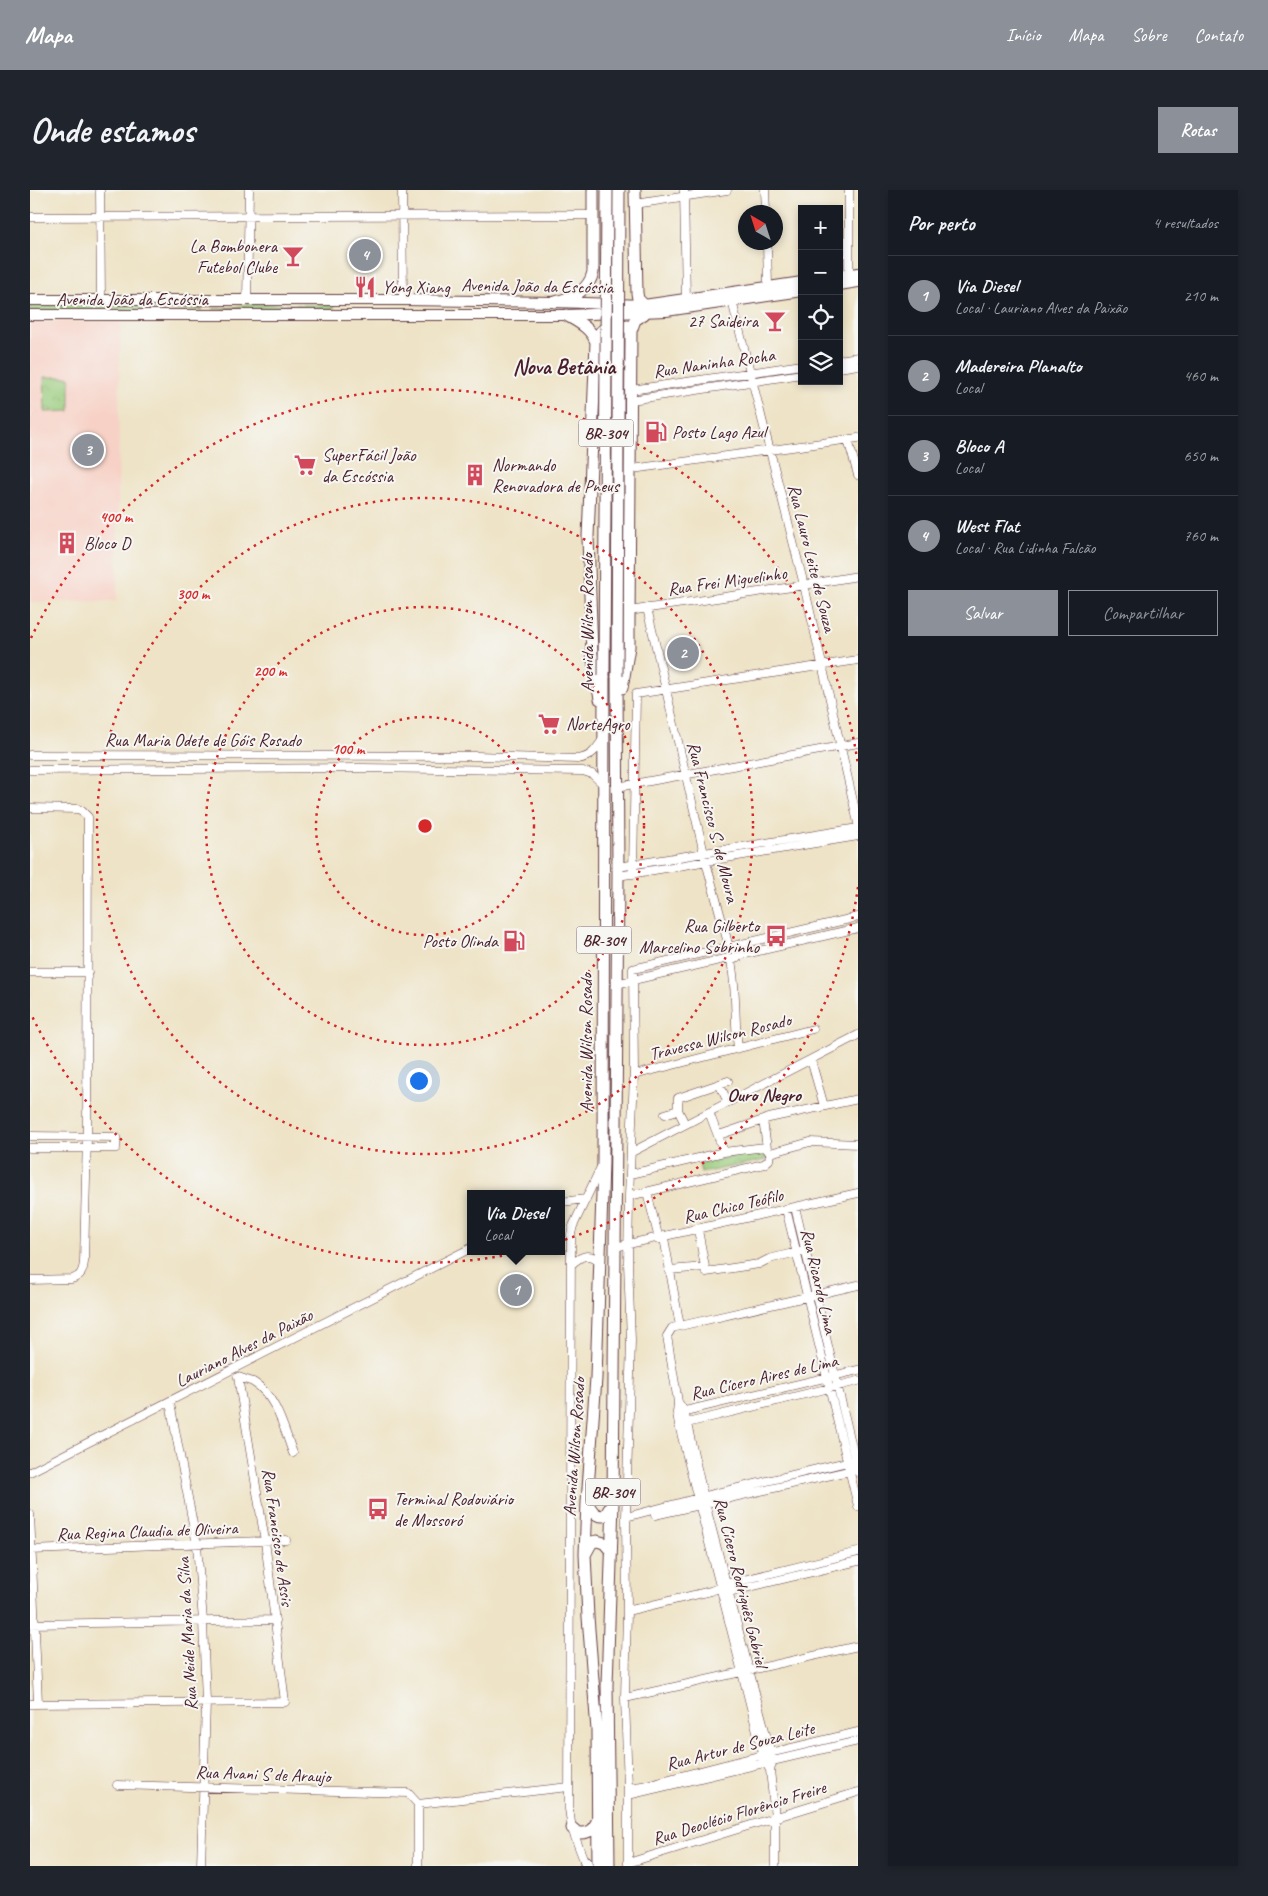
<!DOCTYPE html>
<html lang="pt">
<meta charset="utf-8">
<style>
:root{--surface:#171b24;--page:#20242c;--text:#f1f3f6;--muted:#9ea1a6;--line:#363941;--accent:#8c9099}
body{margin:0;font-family:Caveat,sans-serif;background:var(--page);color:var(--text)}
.controls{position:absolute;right:15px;top:15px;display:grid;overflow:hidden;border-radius:0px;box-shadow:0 2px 8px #0003}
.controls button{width:45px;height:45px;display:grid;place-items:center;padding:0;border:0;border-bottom:1px solid var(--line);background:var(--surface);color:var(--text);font:25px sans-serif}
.compass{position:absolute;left:708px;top:15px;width:45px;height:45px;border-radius:50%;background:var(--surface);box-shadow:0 2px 8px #0003;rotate:321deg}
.you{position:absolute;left:388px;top:890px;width:18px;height:18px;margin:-12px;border:4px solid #fff;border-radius:50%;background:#1a73e8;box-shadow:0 0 0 8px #1a73e833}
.badge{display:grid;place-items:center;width:32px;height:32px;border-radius:50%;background:var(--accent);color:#fff;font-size:16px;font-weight:700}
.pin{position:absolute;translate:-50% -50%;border:2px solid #fff;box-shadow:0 1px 5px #0006}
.popup{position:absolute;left:437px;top:1000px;width:98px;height:65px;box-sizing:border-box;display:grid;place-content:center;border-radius:0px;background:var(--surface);filter:drop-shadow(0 1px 4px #0005);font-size:16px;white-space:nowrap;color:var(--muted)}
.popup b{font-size:19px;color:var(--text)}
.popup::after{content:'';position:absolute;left:50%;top:100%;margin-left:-10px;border:10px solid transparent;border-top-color:var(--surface)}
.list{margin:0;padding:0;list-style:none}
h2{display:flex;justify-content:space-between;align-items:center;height:65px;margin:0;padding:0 20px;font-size:21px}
h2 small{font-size:16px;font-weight:400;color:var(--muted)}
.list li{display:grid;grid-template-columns:32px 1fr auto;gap:15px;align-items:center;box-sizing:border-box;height:80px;padding:0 20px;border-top:1px solid var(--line)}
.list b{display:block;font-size:19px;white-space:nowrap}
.list p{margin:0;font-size:16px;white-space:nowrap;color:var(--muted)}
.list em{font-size:16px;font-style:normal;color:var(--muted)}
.actions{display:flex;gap:10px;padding:15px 20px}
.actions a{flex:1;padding:11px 0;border:1px solid var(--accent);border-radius:0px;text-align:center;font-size:18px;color:var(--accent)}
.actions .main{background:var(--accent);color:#fff}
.icon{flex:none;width:28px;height:28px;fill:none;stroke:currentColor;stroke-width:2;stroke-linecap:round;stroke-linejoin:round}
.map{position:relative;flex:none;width:828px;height:1676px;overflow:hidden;border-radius:0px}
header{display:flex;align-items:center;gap:30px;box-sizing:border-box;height:70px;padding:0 25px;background:var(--accent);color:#fff}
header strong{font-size:24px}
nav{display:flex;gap:28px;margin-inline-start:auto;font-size:18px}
.intro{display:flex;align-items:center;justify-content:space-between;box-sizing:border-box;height:120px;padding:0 30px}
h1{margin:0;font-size:35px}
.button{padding:12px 22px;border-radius:0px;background:var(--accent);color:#fff;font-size:18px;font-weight:700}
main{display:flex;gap:30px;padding:0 30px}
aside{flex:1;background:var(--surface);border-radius:0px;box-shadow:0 2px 8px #0003}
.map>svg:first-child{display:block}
.built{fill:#f7d1c6}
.grass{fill:url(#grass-tufts);stroke:#727553}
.park{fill:url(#park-crowns);stroke:#727553}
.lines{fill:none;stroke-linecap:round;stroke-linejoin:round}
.minor-casing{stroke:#633c42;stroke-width:9}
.major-casing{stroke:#633c42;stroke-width:12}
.highway-casing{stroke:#633c42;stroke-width:13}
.minor{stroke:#fff;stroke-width:8}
.major{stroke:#fff;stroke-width:10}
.highway{stroke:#fff;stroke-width:11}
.highway-bridge-casing{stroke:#633c42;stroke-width:13;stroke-linecap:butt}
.highway-bridge{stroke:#fff;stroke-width:11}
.ring{fill:none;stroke:#d62828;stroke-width:2.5;stroke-dasharray:2.5 5}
.labels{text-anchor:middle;stroke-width:4;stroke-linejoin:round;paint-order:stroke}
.shield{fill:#f6f6f2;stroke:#7e6067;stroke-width:1}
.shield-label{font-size:16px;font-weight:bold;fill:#4a1f2b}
.poi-label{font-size:18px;fill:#4a1f2b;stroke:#f6f6f2;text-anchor:start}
.street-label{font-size:18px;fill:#4a1f2b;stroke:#f6f6f2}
.neighbourhood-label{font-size:19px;font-weight:bold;fill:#4a1f2b;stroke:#f6f6f2}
.district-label{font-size:22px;font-weight:bold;fill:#4a1f2b;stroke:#f6f6f2}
.centre{fill:#d62828;stroke:#f6f6f2;stroke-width:2.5}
.ring-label{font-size:15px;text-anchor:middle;font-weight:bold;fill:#d62828;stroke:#f6f6f2;stroke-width:4;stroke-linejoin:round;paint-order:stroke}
</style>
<header>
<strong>Mapa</strong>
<nav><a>Início</a><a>Mapa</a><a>Sobre</a><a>Contato</a></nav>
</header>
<div class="intro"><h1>Onde estamos</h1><a class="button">Rotas</a></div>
<main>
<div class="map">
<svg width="828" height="1676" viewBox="0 0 828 1676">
<defs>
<pattern id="grass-tufts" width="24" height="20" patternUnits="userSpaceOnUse" patternTransform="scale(1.25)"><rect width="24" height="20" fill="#99cb7b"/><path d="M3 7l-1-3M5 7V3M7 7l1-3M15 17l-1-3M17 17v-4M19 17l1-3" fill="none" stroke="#85ae6a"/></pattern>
<pattern id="park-crowns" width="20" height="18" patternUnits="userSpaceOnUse" patternTransform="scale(1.25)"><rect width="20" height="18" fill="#99cb7b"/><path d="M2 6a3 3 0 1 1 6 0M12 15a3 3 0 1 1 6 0" fill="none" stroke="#85ae6a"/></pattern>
</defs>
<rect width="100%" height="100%" fill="#f6f6f2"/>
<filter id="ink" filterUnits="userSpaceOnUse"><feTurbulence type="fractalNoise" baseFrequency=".02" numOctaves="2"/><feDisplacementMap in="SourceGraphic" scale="10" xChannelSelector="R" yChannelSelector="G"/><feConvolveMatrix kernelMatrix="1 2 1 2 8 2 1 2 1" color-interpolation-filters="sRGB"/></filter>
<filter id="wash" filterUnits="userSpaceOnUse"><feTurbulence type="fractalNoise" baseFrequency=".0096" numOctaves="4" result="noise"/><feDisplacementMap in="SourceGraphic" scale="20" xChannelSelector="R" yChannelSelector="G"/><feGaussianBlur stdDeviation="1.12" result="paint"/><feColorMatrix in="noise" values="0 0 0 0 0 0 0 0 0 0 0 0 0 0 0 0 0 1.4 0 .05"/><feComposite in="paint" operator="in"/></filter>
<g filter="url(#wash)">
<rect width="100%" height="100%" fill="#eee3c6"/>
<path class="built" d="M0,131L90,132L87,411L0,412Z"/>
<path class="grass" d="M0,114H172V120L0,121Z
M216,114L304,115V119H182L206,117Z"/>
<path class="park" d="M14,187H40V221L15,222Z
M732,961L736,964L735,970L671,983L669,973Z"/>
</g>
<g filter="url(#ink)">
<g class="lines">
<g class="minor-casing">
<path id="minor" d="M70,0L71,110
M372,0L373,110
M654,0L656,110
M735,0L736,22
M819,0V84
M605,14L697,0
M0,27L563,25
M737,52L738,97
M217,111L219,0
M702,111L774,395L828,633
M809,170L828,167
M809,178L828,175
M601,200L772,175
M601,210L772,184
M818,250L828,285
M602,279L828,248
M617,418L676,672L699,757L712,765L701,771C707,801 704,829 708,858
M599,421L762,397L828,386
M0,565L447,566L548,569C561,567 566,560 573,549
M0,580L332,578L553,581L562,584L575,596
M587,597L828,553
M0,618L48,619L52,621L58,627L57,945L54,1072C53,1081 51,1087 41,1089L0,1090
M588,677L828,638
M603,684L606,504L828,470
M588,686L828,646
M0,782H58
M586,794L828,738
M781,870L794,916
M604,885L783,839
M689,894L698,912
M679,922L694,962
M635,924L648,920
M733,930L737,958
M655,934L648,920V908L698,891
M689,945L739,928L828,909
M0,946L86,947V958H0
M602,962L828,845
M740,963L780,952L828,954
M617,1002L629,1049
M599,1006L734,974L739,970L740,963L735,957L694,962L601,984
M531,1012L556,1009
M765,1017L828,1282
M756,1019L828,1316
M668,1040L676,1082L729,1074L739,1069L771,1061
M634,1048L650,1136
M585,1057L828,1003
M541,1075C550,1066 561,1061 570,1073
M639,1080L675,1077
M648,1212L654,1221L675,1313L743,1571L740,1580L745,1627V1676
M140,1213L167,1355L173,1431L176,1512L171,1676
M651,1222L828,1180
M653,1234L828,1191
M0,1282L441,1058
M0,1324L8,1513
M625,1325L823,1280
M596,1327L683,1304L821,1271
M0,1360L256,1350
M694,1403L828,1371
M597,1421L681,1401L697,1394L828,1362
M0,1434L245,1430
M595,1508L828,1456
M0,1514L255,1512L235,1351L208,1187C213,1189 218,1190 223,1192C247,1206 254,1240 263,1263
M740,1580L736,1573L730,1553L649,1235L647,1223L648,1212L637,1146L642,1138L650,1136L828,1095
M87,1595L378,1603L388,1614
M598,1598L612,1596L740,1563L828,1542
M598,1605L828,1551
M388,1614L539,1597
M598,1673L828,1602
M388,1676V1614
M556,1676L542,1639L539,1619L541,1044L543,1036L571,977
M598,1676V1598L595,1508L597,1421L596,1327L601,1150L598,1073L599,1006L604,885L603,779L828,727"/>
</g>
<g class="major-casing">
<path id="major" d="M809,86L828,83
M809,95L828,92
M0,110H373L525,112L614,115L772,92
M0,125H536L636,121L772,101"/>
</g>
<g class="highway-casing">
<path id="highway" d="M605,0L607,103L608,109L614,115
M525,112C542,108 559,101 563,82V0
M536,125C548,132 561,138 566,152
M592,498L599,457V432L601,141L605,130L614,124
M570,509L562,464L558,347L566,152C570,136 582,133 597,136L601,141
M557,1312C561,1319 564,1326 573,1326L576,1324L582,1314
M556,1363L562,1352L567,1351L574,1353L581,1361
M542,1638L548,1643C559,1644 564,1639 568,1629
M556,1672L557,1676
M568,1676L567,1540L558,1427L555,1364L557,1312L566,1188L573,973L574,486
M579,1676L577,1495L583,1312L588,686L587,486"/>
</g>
<use href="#minor" class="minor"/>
<use href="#major" class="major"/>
<use href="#highway" class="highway"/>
<g class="highway-bridge-casing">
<path id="highway-bridge" d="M574,486L577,0
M587,486L589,0"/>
</g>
<use href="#highway-bridge" class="highway-bridge"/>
</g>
</g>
<g class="ring">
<circle cx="395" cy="636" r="109"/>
<circle cx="395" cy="636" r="219"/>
<circle cx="395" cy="636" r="328"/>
<path d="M828 697A437 437 0 0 1 1 824M1 448A437 437 0 0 1 828 575"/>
</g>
<defs>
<g id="bar-bare" transform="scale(1.725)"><path d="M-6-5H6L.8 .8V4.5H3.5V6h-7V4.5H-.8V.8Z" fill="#d1495b" stroke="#f6f6f2" stroke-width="2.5" paint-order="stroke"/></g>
<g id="restaurant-bare" transform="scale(1.725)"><path d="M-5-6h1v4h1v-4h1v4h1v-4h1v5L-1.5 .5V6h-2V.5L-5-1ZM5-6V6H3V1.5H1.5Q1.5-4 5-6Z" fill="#d1495b" stroke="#f6f6f2" stroke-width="2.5" paint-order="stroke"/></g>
<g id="fuel-bare" transform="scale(1.725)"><path d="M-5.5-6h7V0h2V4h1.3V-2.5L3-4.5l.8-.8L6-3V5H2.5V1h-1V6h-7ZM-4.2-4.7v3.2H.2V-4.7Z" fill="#d1495b" stroke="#f6f6f2" stroke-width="2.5" paint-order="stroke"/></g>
<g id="supermarket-bare" transform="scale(1.725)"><path d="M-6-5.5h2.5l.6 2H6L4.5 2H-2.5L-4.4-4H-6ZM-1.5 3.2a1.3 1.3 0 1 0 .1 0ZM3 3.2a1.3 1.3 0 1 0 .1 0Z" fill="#d1495b" stroke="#f6f6f2" stroke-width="2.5" paint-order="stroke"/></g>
<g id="building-bare" transform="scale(1.725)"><path d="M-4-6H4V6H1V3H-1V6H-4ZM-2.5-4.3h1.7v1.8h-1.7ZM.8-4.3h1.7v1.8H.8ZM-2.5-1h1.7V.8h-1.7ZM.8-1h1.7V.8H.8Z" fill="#d1495b" stroke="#f6f6f2" stroke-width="2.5" paint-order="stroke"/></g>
<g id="bus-bare" transform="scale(1.725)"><path d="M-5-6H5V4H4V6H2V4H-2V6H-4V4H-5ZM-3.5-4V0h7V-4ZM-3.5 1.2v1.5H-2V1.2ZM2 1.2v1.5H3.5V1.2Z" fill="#d1495b" stroke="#f6f6f2" stroke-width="2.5" paint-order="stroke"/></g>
</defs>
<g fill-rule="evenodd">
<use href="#bar-bare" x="263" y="66"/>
<use href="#restaurant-bare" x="335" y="97"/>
<use href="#bar-bare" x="745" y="131"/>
<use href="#fuel-bare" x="626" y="242"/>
<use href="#supermarket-bare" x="275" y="275"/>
<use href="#building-bare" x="445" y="285"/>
<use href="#building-bare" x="37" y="353"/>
<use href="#supermarket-bare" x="519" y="534"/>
<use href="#bus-bare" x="746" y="746"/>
<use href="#fuel-bare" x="484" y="751"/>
<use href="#bus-bare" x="348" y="1319"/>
</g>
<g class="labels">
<g class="shield">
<rect x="548.5" y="229.5" width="55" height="27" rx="4"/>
<rect x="546.5" y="736.5" width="55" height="27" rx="4"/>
<rect x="555.5" y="1288.5" width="55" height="27" rx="4"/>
</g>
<g class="shield-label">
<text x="576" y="249">BR-304</text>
<text x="574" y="756">BR-304</text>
<text x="583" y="1308">BR-304</text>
</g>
<g class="poi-label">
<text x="247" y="62" text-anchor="end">La Bombonera<tspan x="247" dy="21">Futebol Clube</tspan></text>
<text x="352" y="103">Yong Xiang</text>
<text x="728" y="137" text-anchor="end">27 Saideira</text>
<text x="642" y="248">Posto Lago Azul</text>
<text x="292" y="271">SuperFácil João<tspan x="292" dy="21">da Escóssia</tspan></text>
<text x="462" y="281">Normando<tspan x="462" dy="21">Renovadora de Pneus</tspan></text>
<text x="54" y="359">Bloco D</text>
<text x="536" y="540">NorteAgro</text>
<text x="729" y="742" text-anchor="end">Rua Gilberto<tspan x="729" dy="21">Marcelino Sobrinho</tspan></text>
<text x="468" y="757" text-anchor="end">Posto Olinda</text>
<text x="364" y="1315">Terminal Rodoviário<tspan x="364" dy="21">de Mossoró</tspan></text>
</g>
<g class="street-label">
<text transform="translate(507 96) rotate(1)" y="6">Avenida João da Escóssia</text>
<text x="102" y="115">Avenida João da Escóssia</text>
<text transform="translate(684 173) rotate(-8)" y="6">Rua Naninha Rocha</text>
<text transform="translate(782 368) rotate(76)" y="6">Rua Lauro Leite de Souza</text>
<text transform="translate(697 391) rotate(-8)" y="6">Rua Frei Miguelinho</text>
<text transform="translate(557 433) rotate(-90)" y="6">Avenida Wilson Rosado</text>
<text x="173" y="556">Rua Maria Odete de Góis Rosado</text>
<text transform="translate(683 632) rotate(76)" y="6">Rua Francisco S. de Moura</text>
<text transform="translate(690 847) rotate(-14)" y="6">Travessa Wilson Rosado</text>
<text transform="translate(556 853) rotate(-90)" y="6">Avenida Wilson Rosado</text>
<text transform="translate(703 1016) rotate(-13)" y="6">Rua Chico Teófilo</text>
<text transform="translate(789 1091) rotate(77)" y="6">Rua Ricardo Lima</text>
<text transform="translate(214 1158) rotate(-27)" y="6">Lauriano Alves da Paixão</text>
<text transform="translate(734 1187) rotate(-13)" y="6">Rua Cícero Aires de Lima</text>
<text transform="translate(544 1257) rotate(-86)" y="6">Avenida Wilson Rosado</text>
<text transform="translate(117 1341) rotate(-2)" y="6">Rua Regina Claudia de Oliveira</text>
<text transform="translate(248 1347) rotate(82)" y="6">Rua Francisco de Assis</text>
<text transform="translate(711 1392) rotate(76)" y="6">Rua Cícero Rodriguês Gabriel</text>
<text transform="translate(157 1444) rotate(-93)" y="6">Rua Neide Maria da Silva</text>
<text transform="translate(710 1556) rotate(-14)" y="6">Rua Artur de Souza Leite</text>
<text transform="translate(233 1584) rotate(2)" y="6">Rua Avani S de Araujo</text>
<text transform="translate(709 1623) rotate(-17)" y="6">Rua Deoclécio Florêncio Freire</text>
</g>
<g class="neighbourhood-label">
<text x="734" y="911">Ouro Negro</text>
</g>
<g class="district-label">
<text x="534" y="184">Nova Betânia</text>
</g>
</g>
<circle cx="395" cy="636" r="8" class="centre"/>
<g class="ring-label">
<text x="86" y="332">400 m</text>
<text x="163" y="409">300 m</text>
<text x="240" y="486">200 m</text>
<text x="318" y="564">100 m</text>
</g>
</svg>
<div class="controls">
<button>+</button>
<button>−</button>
<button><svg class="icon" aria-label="locate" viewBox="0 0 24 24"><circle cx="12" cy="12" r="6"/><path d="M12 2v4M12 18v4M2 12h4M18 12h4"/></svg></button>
<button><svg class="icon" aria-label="layers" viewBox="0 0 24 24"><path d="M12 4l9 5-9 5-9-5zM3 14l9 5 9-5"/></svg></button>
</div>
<svg class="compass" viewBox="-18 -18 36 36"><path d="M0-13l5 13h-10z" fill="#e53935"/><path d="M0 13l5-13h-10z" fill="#9ea1a6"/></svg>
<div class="you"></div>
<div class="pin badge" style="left:486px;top:1100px">1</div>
<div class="popup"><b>Via Diesel</b>Local</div>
<div class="pin badge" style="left:653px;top:463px">2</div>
<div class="pin badge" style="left:58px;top:260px">3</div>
<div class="pin badge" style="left:335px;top:65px">4</div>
</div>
<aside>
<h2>Por perto<small>4 resultados</small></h2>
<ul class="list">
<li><span class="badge">1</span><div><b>Via Diesel</b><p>Local · Lauriano Alves da Paixão</p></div><em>210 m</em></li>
<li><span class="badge">2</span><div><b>Madereira Planalto</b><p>Local</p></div><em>460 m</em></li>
<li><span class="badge">3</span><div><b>Bloco A</b><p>Local</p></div><em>650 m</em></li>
<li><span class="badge">4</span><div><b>West Flat</b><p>Local · Rua Lidinha Falcão</p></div><em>760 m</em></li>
</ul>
<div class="actions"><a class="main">Salvar</a><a>Compartilhar</a></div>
</aside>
</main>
